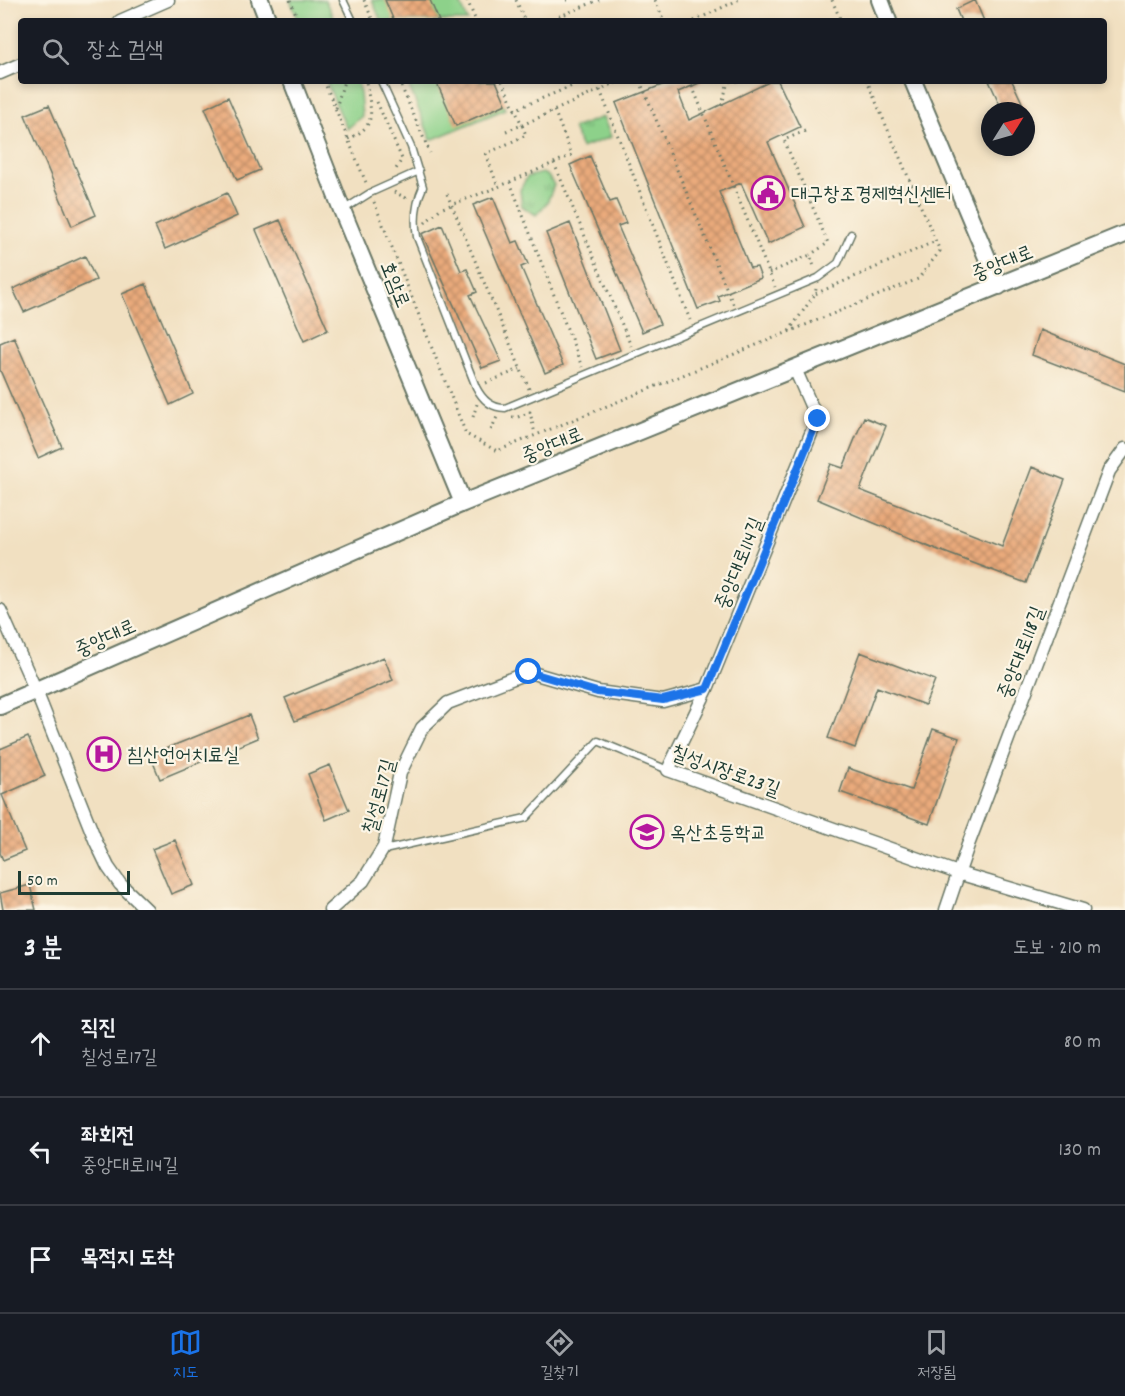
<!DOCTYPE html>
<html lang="ko">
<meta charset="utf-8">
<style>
:root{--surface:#171b24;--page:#20242c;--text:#f1f3f6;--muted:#9ea1a6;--line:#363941;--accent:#1a73e8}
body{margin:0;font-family:Dekko,"Poor Story",sans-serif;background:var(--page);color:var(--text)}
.compass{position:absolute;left:981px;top:102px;width:54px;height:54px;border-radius:50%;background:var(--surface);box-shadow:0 3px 9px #0003;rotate:53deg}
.scale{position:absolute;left:18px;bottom:15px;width:112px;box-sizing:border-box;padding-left:6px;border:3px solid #1f3d34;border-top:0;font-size:16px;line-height:21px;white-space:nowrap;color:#1f3d34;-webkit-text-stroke:4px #fcf5e5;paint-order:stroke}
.stop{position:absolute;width:18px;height:18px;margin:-14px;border:4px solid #1a73e8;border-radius:50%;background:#fff}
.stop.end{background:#1a73e8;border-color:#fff;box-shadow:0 2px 6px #0008}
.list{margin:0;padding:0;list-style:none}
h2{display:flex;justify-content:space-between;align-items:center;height:78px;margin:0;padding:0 24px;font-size:26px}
h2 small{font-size:20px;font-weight:400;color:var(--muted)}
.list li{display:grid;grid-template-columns:39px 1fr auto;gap:18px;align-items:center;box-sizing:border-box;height:108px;padding:0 24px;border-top:2px solid var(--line)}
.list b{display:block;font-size:22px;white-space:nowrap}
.list p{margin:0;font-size:20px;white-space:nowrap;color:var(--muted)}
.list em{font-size:20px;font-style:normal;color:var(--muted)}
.icon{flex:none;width:33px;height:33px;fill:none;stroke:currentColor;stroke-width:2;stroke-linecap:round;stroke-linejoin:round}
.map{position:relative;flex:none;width:1125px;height:910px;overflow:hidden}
.search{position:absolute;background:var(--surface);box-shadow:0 3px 9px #0003;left:18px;right:18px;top:18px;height:66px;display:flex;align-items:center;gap:15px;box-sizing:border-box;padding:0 21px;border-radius:6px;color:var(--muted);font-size:22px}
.sheet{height:402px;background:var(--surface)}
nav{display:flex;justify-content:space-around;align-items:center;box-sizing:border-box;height:84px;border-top:2px solid var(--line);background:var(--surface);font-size:16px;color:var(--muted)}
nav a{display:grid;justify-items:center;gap:3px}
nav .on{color:var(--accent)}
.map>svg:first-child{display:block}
.grass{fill:url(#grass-tufts);stroke:#56875f;stroke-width:1.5}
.garden{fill:#8dd18a;stroke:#56875f;stroke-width:1.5}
.building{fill:url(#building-cross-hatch)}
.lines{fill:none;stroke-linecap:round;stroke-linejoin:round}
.lane-casing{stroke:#687665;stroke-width:9}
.street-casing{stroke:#687665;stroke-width:15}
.secondary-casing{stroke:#687665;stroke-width:20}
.path{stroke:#687665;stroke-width:3;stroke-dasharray:1.5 4.5;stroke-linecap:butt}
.lane{stroke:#fff;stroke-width:6}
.street{stroke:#fff;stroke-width:12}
.secondary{stroke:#fff;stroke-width:16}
.route{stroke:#1a73e8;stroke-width:8}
.labels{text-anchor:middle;stroke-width:4.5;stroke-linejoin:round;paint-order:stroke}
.poi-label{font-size:20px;fill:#1f3d34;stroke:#fcf5e5;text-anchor:start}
.street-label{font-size:20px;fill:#1f3d34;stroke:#fcf5e5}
</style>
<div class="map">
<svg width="1125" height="910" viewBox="0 0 1125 910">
<defs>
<pattern id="grass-tufts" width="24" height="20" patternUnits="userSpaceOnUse" patternTransform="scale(1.5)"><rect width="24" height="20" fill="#8dd18a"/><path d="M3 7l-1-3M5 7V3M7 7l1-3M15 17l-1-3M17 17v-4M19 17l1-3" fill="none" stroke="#73ab72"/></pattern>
<pattern id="building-cross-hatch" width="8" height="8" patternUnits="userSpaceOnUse" patternTransform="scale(1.5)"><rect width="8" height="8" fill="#eaaa7c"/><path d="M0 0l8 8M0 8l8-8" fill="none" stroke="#bd8c66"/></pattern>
</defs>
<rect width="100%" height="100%" fill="#fcf5e5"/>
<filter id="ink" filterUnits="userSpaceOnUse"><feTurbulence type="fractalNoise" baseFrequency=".0167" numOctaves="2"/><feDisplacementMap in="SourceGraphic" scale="12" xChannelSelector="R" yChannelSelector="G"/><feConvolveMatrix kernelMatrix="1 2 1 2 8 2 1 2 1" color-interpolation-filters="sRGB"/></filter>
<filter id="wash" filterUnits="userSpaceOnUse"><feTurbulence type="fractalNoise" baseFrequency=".008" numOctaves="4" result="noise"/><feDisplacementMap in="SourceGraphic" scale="24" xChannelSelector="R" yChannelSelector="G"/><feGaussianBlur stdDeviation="1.35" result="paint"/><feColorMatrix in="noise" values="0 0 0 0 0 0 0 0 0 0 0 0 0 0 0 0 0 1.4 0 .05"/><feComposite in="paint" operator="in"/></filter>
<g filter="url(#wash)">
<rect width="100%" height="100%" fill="#f1e0c1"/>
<path class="grass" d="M603,117L611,137L581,148L573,128Z
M542,173L548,176L554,185L547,203L536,215L522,206L520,190L527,177Z"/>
<path class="garden" d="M290,0H325L335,21H299Z
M372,0H459L468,21H381Z
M326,81H357L360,93L362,116L347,129Z
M407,81H493L505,109L431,140Z"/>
<g id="blocks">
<path class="building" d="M385,0H430L439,21H394Z
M975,0L984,21H961L956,9Z
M436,81H496L506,104L456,126Z
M672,81H704L678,92L689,120L771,81H778L800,127L768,142L805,227L768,244L741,183L719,192L750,268L757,267L761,278L718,296L720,301L698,309L616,103Z
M989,81H1012L1026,111H1003Z
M228,97L260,170L237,180L205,108Z
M49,105L96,215L72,226L25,115Z
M590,156L610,202L616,200L626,223L618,226L660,324L642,332L570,165Z
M227,193L237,216L165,249L155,226Z
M493,197L512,243L518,241L528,264L521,267L563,365L545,373L473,205Z
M280,220L328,330L304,341L256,230Z
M570,223L620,350L596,359L546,233Z
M442,225L461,271L467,269L477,292L470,295L501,361L482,368L422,234Z
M85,256L96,280L24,312L13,289Z
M146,284L193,394L170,405L122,294Z
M1040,330L1125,364V391L1032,355Z
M14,337L62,447L38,458L0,370V343Z
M864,417L886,426L860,490L1002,546L1032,467L1065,480L1026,583L936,549L817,499L831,464L843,468Z
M860,652L935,680L925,705L877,687L855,748L828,738Z
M384,657L393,680L295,721L285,698Z
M249,715L258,738L160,779L150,755Z
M933,729L959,738L929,824L840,792L848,768L911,790Z
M28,737L45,776L2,795L25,851L3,860L0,853V749Z
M330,765L349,810L326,820L308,774Z
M175,840L194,885L171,894L152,849Z
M30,885L36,910H3L0,893Z"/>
</g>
</g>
<g filter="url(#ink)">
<use href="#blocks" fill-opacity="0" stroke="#687665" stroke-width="1.5"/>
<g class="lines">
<g class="lane-casing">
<path id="lane" d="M343,0L353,21
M381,81L411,147L423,187C415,204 414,219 417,237L476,387C482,399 491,408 505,408L818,278L838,263L851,234
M343,210L370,193L419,171
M384,850L526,818L598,741L668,770"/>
</g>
<g class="street-casing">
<path id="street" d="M120,21L168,0
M0,73L21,64
M795,369L817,419L707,689L668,770L958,873L1083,910
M0,610L36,691L96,842L108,867L120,884L147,910
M330,910L363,881L384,847L400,773L422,728L448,703L529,672L598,692L663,701L707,689
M946,910L968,845L1109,471L1125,449"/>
</g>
<g class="secondary-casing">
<path id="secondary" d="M260,0L268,21
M880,0L888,21
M292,81L342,210L463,503
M913,81L999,286
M0,706L463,503L1125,234"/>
</g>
<path class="path" d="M290,0L299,21
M364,0L373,21
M467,0L476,21
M516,0L525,21
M567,0H568
M655,0L664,21
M832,0L841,21
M548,21L599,0
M694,21L738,0
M324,81L367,185
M399,81L430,153
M502,81L522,125L620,81
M640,81L733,304
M690,81L775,287
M730,81H738
M600,90L690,320
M377,102L402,159L396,169
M722,105L728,81
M336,108L344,81
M514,110L584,81
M506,131L522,125L526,135L486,154L498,187L572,155L554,110
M805,131L784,140L828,243L810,255
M348,139C380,125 370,110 366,81
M554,163L631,346
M510,182L582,367
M394,192L406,198V202
M447,194L529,389
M374,202L466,434L497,451L918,279L940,251L867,81
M425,223L440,209L498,187
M769,273L810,255L815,269
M816,289L815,294L936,241
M789,331L815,294
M486,383L520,369
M473,417L477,404
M512,417H518L530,412L535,434
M491,430L497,417"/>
<use href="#lane" class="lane"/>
<use href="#street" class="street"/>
<use href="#secondary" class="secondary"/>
</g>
</g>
<g class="lines" filter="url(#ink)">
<path class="route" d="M529,672L597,692L663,700L707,689L818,419"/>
</g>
<defs>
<g id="civic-ring" transform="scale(1.725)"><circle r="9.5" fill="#fcf5e5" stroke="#b5179e" stroke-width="1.5"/><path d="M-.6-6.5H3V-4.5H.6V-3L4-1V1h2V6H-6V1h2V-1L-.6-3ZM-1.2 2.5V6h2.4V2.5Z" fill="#b5179e"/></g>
<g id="hospital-ring" transform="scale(1.725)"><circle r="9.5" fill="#fcf5e5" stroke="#b5179e" stroke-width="1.5"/><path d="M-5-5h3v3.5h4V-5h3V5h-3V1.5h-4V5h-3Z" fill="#b5179e"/></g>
<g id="school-ring" transform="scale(1.725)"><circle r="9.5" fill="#fcf5e5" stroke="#b5179e" stroke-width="1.5"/><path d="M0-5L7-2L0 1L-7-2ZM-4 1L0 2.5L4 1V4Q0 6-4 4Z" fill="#b5179e"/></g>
</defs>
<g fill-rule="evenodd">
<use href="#civic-ring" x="768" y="193"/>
<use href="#hospital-ring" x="104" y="754"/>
<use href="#school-ring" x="647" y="832"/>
</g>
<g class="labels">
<g class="poi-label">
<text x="791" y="200">대구창조경제혁신센터</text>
<text x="127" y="761">침산언어치료실</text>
<text x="670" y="839">옥산초등학교</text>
</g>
<g class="street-label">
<text transform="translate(1002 262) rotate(-22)" y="7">중앙대로</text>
<text transform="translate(396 284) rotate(68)" y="7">호암로</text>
<text transform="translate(552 444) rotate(-22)" y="7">중앙대로</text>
<text transform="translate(738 563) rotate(-68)" y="7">중앙대로114길</text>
<text transform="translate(105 637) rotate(-24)" y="7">중앙대로</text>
<text transform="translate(1020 652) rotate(-69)" y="7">중앙대로118길</text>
<text transform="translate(726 770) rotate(20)" y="7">칠성시장로23길</text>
<text transform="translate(378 796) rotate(-75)" y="7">칠성로17길</text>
</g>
</g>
</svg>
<svg class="compass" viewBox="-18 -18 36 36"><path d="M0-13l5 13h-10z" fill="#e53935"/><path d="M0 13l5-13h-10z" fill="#9ea1a6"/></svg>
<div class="scale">50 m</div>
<div class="stop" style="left:529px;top:672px"></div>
<div class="stop end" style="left:818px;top:419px"></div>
<div class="search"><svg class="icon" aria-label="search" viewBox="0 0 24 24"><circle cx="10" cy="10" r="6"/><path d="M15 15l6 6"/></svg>장소 검색</div>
</div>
<section class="sheet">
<h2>3 분<small>도보 · 210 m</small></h2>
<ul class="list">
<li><svg class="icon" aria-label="ahead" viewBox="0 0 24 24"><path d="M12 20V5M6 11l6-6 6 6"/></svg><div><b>직진</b><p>칠성로17길</p></div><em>80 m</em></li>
<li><svg class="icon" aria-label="left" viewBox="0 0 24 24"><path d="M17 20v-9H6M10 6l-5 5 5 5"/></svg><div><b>좌회전</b><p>중앙대로114길</p></div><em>130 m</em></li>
<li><svg class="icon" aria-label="arrive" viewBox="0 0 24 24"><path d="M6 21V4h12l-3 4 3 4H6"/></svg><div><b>목적지 도착</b></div></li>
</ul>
</section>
<nav>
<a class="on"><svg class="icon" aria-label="map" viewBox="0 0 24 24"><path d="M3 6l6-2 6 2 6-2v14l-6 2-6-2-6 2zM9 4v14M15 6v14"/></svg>지도</a>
<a><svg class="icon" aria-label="directions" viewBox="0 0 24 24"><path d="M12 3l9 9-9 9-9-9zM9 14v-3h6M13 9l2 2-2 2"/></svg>길찾기</a>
<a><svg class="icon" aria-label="saved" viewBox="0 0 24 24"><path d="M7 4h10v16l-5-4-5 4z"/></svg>저장됨</a>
</nav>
